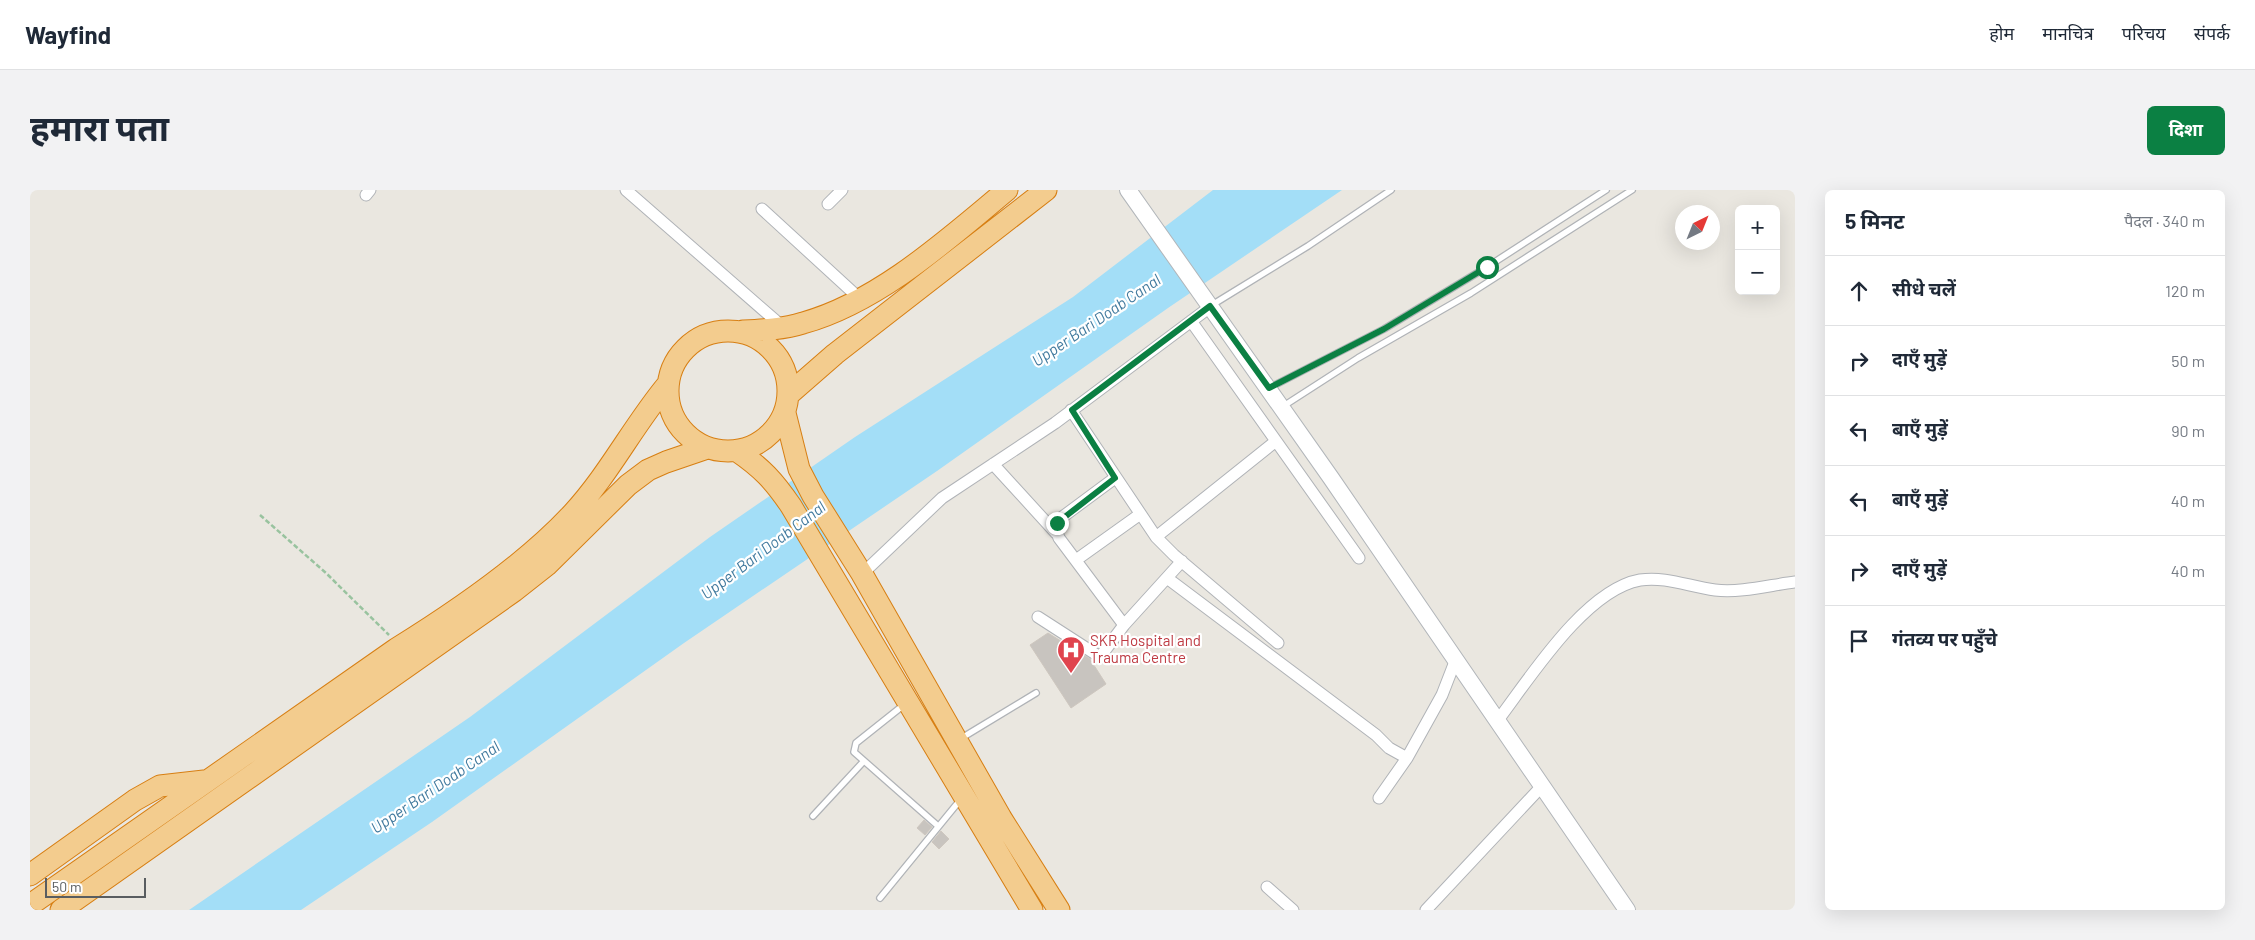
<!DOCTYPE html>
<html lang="hi">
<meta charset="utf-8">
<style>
:root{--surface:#fff;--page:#f2f2f3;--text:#1f2937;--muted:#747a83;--line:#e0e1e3;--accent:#0b8043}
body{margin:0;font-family:Barlow,"Noto Sans Devanagari",sans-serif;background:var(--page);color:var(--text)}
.controls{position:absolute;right:15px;top:15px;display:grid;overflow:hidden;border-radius:8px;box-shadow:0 5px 20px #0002}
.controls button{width:45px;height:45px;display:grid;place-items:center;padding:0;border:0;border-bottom:1px solid var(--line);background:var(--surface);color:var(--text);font:25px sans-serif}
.compass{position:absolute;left:1645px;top:15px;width:45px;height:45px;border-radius:50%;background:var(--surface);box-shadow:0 5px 20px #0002;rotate:43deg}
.scale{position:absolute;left:15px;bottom:12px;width:101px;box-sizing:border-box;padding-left:5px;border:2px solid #595d60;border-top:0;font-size:14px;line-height:18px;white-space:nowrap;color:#595d60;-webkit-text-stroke:4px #fff;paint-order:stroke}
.stop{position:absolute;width:15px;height:15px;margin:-11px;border:4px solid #0b8043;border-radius:50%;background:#fff}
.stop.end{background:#0b8043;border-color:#fff;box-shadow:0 1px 5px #0008}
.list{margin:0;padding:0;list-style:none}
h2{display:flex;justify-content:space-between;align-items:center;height:65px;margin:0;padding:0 20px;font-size:21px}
h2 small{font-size:16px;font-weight:400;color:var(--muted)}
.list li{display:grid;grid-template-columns:32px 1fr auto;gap:15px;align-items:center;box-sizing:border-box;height:70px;padding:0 20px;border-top:1px solid var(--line)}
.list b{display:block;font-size:19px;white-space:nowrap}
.list em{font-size:16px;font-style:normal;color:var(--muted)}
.icon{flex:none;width:28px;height:28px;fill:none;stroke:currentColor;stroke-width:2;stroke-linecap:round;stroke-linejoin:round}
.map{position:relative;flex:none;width:1765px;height:720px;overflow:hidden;border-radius:8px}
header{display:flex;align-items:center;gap:30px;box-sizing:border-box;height:70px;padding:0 25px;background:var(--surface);border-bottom:1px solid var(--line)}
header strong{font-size:24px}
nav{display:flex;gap:28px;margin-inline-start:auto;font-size:18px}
.intro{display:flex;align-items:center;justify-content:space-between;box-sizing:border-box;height:120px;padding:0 30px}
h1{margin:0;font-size:35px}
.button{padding:12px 22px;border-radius:8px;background:var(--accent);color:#fff;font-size:18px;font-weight:700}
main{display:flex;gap:30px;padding:0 30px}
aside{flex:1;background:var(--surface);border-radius:8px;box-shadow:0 5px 20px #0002}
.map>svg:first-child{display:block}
.water{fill:#a3def7}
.building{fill:#c8c4bf;stroke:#cec7bf}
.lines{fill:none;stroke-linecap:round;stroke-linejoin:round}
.lane-casing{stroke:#b0b3b7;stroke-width:8}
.street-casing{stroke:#b0b3b7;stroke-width:13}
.secondary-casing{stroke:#b2b6ba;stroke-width:18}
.highway-casing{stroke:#d77f13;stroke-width:23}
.path{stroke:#99c39f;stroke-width:2.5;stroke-dasharray:5 2.5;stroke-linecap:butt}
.lane{stroke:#fff;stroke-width:5.5}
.street{stroke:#fff;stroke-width:11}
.secondary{stroke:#fff;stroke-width:16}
.highway{stroke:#f3cc8e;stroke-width:21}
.route{stroke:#0b8043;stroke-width:6}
.labels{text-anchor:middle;stroke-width:4.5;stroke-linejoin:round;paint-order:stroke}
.health-label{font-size:15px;fill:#be3a42;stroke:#fff;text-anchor:start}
.water-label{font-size:16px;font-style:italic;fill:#417a9e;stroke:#fff}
</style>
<header>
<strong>Wayfind</strong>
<nav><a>होम</a><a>मानचित्र</a><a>परिचय</a><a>संपर्क</a></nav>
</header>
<div class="intro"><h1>हमारा पता</h1><a class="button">दिशा</a></div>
<main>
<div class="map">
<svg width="1765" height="720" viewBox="0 0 1765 720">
<rect width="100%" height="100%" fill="#eae7e0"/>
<path class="water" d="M1183,0H1312L1138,118L907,281L654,453L402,632L271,720H159L440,527L680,347L825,247L1043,107Z"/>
<path class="building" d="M1018,443L1060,469L1076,494L1041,518L1000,455Z
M894,630L902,637L895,645L887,638Z
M911,641L919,649L909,659L902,652Z"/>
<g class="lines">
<g class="lane-casing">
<path id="lane" d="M1182,115L1278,56L1361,0
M1239,198L1354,139L1457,77L1576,0
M1252,217L1328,168L1441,103L1602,0
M875,514L826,553L824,562L908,636
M930,549L1006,503
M783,626L834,571
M850,708L931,609"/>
</g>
<g class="street-casing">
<path id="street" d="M596,0L754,138
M336,5L340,0
M798,14L812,0
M732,19L829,108
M1161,131L1329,368
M1041,220L1126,347L1144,365L1248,453
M963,274L1026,343
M1085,288L1031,328L1025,337L1029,348L1094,435L1152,371
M1126,347L1246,251
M1046,370L1109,325
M832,384L912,308L1025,233L1180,117
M1137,388L1346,545L1359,558L1377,568L1412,505L1426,469
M1008,427L1070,467L1094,435
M1468,530C1500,488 1555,400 1610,390C1636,386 1660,397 1685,400C1711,403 1740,395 1765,392
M1349,608L1377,568
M1237,697L1263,720
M1396,720L1512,596"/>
</g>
<g class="secondary-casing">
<path id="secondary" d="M1098,0L1301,288L1597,720"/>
</g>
<g class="highway-casing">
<path id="highway" d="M638 201a60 60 0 1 1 120 0a60 60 0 1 1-120 0Z
M713,141C733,140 754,139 773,133C849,112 918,49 977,0
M758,205L805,164L1016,0
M755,223L769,279L783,306L832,384L971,628L1029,720
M707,261C732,278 744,291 761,316L1002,720
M0,685L105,610L130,596L174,591
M0,715L366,459C424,423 497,373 543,323C579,284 603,236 637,195
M31,720L484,401L517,375L598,295L618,280L636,272L677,258"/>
</g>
<path class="path" d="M230,325L296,383L359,445"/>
<use href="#lane" class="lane"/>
<use href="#street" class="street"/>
<use href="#secondary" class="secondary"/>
<use href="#highway" class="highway"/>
</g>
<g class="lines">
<path class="route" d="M1027,333L1085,288L1042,220L1180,116L1239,198L1354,139L1457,77"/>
</g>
<defs>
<g id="hospital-pin" transform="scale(1.4375)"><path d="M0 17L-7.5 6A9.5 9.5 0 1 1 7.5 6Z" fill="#e0444e" stroke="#fff"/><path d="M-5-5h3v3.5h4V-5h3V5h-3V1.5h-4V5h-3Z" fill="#fff"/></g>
</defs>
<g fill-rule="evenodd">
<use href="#hospital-pin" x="1041" y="460"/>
</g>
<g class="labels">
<g class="health-label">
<text x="1060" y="456">SKR Hospital and<tspan x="1060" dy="17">Trauma Centre</tspan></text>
</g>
<g class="water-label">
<text transform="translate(1066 130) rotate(-34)" y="6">Upper Bari Doab Canal</text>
<text transform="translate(733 360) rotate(-37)" y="6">Upper Bari Doab Canal</text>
<text transform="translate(405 597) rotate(-34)" y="6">Upper Bari Doab Canal</text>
</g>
</g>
</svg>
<div class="controls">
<button>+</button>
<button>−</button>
</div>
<svg class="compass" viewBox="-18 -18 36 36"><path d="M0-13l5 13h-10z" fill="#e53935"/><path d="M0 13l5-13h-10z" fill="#747a83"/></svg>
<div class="scale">50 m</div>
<div class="stop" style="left:1457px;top:77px"></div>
<div class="stop end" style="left:1027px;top:333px"></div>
</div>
<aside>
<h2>5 मिनट<small>पैदल · 340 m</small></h2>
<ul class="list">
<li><svg class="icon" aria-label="ahead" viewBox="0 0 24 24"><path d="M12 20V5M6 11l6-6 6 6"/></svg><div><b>सीधे चलें</b></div><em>120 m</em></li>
<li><svg class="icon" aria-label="right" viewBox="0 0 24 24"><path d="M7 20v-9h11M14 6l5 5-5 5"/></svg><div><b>दाएँ मुड़ें</b></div><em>50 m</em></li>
<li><svg class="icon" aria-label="left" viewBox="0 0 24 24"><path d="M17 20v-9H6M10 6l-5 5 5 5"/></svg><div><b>बाएँ मुड़ें</b></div><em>90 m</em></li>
<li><svg class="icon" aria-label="left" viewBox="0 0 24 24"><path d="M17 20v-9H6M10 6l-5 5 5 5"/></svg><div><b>बाएँ मुड़ें</b></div><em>40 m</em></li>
<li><svg class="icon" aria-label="right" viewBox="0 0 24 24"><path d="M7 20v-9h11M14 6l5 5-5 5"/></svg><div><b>दाएँ मुड़ें</b></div><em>40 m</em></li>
<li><svg class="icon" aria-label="arrive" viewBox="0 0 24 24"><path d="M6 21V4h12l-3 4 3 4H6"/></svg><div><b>गंतव्य पर पहुँचे</b></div></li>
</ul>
</aside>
</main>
